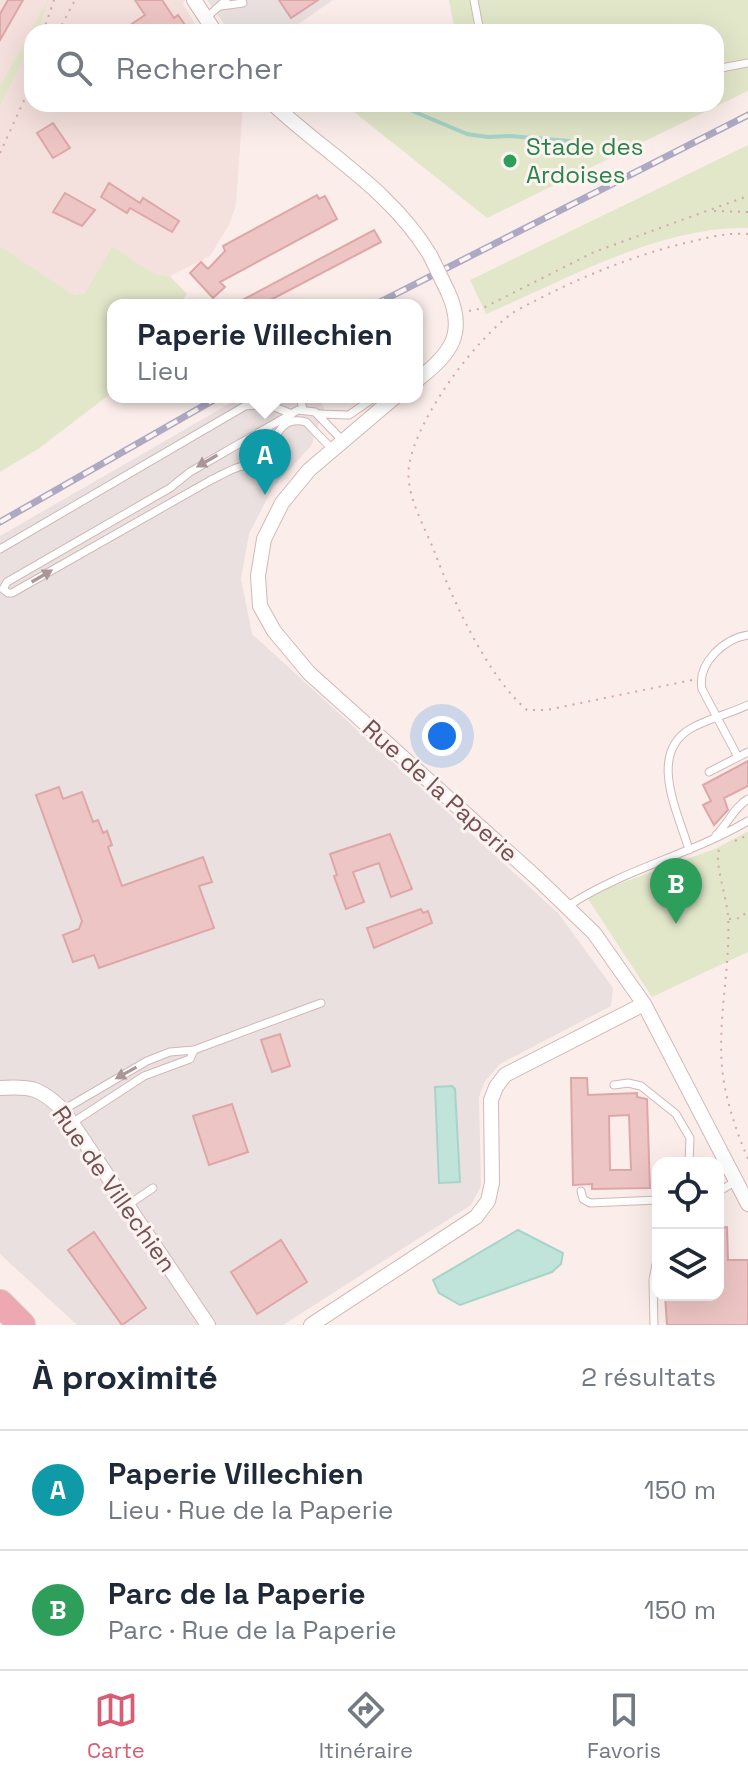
<!DOCTYPE html>
<html lang="fr">
<meta charset="utf-8">
<style>
:root{--surface:#fff;--page:#f6f6f7;--text:#1f2937;--muted:#747a83;--line:#e0e1e3;--accent:#d85c72}
body{margin:0;font-family:"Space Grotesk",sans-serif;background:var(--page);color:var(--text)}
.controls{position:absolute;right:24px;bottom:24px;display:grid;overflow:hidden;border-radius:16px;box-shadow:0 8px 32px #0002}
.controls button{width:72px;height:72px;display:grid;place-items:center;padding:0;border:0;border-bottom:2px solid var(--line);background:var(--surface);color:var(--text);font:40px sans-serif}
.you{position:absolute;left:442px;top:736px;width:28px;height:28px;margin:-20px;border:6px solid #fff;border-radius:50%;background:#1a73e8;box-shadow:0 0 0 12px #1a73e833}
.badge{display:grid;place-items:center;width:52px;height:52px;border-radius:50%;background:var(--accent);color:#fff;font-size:26px;font-weight:700}
.pin{position:absolute;translate:-50% -66px;filter:drop-shadow(0 2px 4px #0008)}
.pin::after{content:'';position:absolute;top:42px;width:28px;height:24px;background:inherit;clip-path:polygon(0 0,100% 0,50% 100%)}
.popup{position:absolute;left:107px;top:299px;width:316px;height:104px;box-sizing:border-box;display:grid;place-content:center;border-radius:16px;background:var(--surface);filter:drop-shadow(0 2px 6px #0005);font-size:26px;white-space:nowrap;color:var(--muted)}
.popup b{font-size:30px;color:var(--text)}
.popup::after{content:'';position:absolute;left:50%;top:100%;margin-left:-16px;border:16px solid transparent;border-top-color:var(--surface)}
.list{margin:0;padding:0;list-style:none}
h2{display:flex;justify-content:space-between;align-items:center;height:104px;margin:0;padding:0 32px;font-size:34px}
h2 small{font-size:26px;font-weight:400;color:var(--muted)}
.list li{display:grid;grid-template-columns:52px 1fr auto;gap:24px;align-items:center;box-sizing:border-box;height:120px;padding:0 32px;border-top:2px solid var(--line)}
.list b{display:block;font-size:30px;white-space:nowrap}
.list p{margin:0;font-size:26px;white-space:nowrap;color:var(--muted)}
.list em{font-size:26px;font-style:normal;color:var(--muted)}
.icon{flex:none;width:44px;height:44px;fill:none;stroke:currentColor;stroke-width:2;stroke-linecap:round;stroke-linejoin:round}
.map{position:relative;flex:none;width:748px;height:1325px;overflow:hidden}
.search{position:absolute;background:var(--surface);box-shadow:0 8px 32px #0002;left:24px;right:24px;top:24px;height:88px;display:flex;align-items:center;gap:20px;box-sizing:border-box;padding:0 28px;border-radius:24px;color:var(--muted);font-size:30px}
.sheet{height:344px;background:var(--surface)}
nav{display:flex;justify-content:space-around;align-items:center;box-sizing:border-box;height:112px;border-top:2px solid var(--line);background:var(--surface);font-size:22px;color:var(--muted)}
nav a{display:grid;justify-items:center;gap:4px}
nav .on{color:var(--accent)}
.map>svg:first-child{display:block}
.residential{fill:#f4e0dc}
.industrial{fill:#eae0e0}
.green{fill:#e2e7ca}
.water{fill:#c0e3da;stroke:#a7d4c9;stroke-width:2}
.lines{fill:none;stroke-linecap:round;stroke-linejoin:round}
.stream{stroke:#a7d4c9;stroke-width:4}
.building{fill:#eec5c5;stroke:#dfa6a7;stroke-width:2;fill-rule:evenodd}
.lane-casing{stroke:#d1b8b6;stroke-width:9}
.street-casing{stroke:#d1b8b6;stroke-width:16}
.highway-casing{stroke:#d5cacb;stroke-width:28}
.path{stroke:#d3a7a8;stroke-width:2;stroke-dasharray:2 6;stroke-linecap:butt}
.lane{stroke:#fff;stroke-width:7}
.street{stroke:#fff;stroke-width:14}
.highway{stroke:#eea8b1;stroke-width:26}
.rail-casing{stroke:#ada9c4;stroke-width:7}
.rail{stroke:#fdf3f1;stroke-width:4;stroke-dasharray:12;stroke-linecap:butt}
.street-bridge-casing{stroke:#d1b8b6;stroke-width:16;stroke-linecap:butt}
.street-bridge{stroke:#fff;stroke-width:14}
.oneway{fill:#ab9697}
.leisure-dot{fill:#2e9e5b;stroke:#fdf3f1;stroke-width:3}
.labels{text-anchor:middle;stroke-width:6;stroke-linejoin:round;paint-order:stroke}
.leisure-label{font-size:24px;fill:#27864d;stroke:#fdf3f1;text-anchor:start}
.street-label{font-size:24px;fill:#735051;stroke:#fdf3f1}
</style>
<div class="map">
<svg width="748" height="1325" viewBox="0 0 748 1325">
<rect width="100%" height="100%" fill="#fbeeea"/>
<path class="residential" d="M0,0H185L183,4L200,32H32V104H243L236,205L229,225L210,256L170,276L154,274L112,246L85,293L74,295L0,246Z"/>
<path class="industrial" d="M207,0H333L287,32H230Z
M241,397H318L324,408L311,446L273,487L249,534L241,579L252,634L558,913L613,988L611,1006L500,1064L485,1081L479,1097L481,1186L471,1205L283,1325H77L0,1254V536Z"/>
<path class="green" d="M48,0L39,28L37,32H32V42L0,105V86Z
M449,0H748V91L487,218L344,104H716V32H455Z
M748,145V228C659,226 566,280 486,314L470,280Z
M0,246L74,295L85,293L112,246L154,274L170,276L187,294L179,305H113V392L38,449L0,472Z
M748,831V952L652,997L586,896L717,848Z"/>
<path class="water" d="M452,1086L455,1089L460,1182L439,1183L435,1087Z
M518,1230L563,1253L561,1264L552,1272L460,1305L439,1293L433,1280Z"/>
<g class="lines">
<path class="stream" d="M396,104L467,134L488,137L510,136L569,141"/>
</g>
<path class="building" d="M8,0H23L0,40V14Z
M135,0H162L174,18L178,15L190,32H155L151,27L143,32H120L145,15Z
M279,0H318L291,18Z
M53,123L70,148L53,158L37,133Z
M109,183L140,203L143,198L179,221L172,232L130,208L127,213L101,197Z
M65,193L95,210L82,226L53,212Z
M317,195L319,199L325,196L337,219L220,282L225,287L213,298L190,273L201,262L208,269L225,251L223,246Z
M374,230L381,242L261,305H233Z
M748,761V786L724,798L728,810L714,825L703,805L711,801L703,785Z
M59,787L63,799L82,792L93,822L98,820L103,833L107,831L112,845L108,847L122,886L203,857L212,882L199,886L214,928L99,968L94,955L73,962L63,935L79,929L82,921L36,795Z
M390,834L412,889L391,897L379,863L353,872L364,902L346,909L334,876L337,875L330,854Z
M421,909L423,913L428,911L432,923L374,948L367,928Z
M280,1034L290,1066L272,1072L261,1040Z
M571,1078H587L588,1095L637,1093V1097L647,1099L650,1188L592,1189V1184L573,1185ZM629,1115L631,1170H610L609,1116Z
M232,1104L248,1152L209,1165L193,1116Z
M727,1227L728,1260H748V1325H667L665,1295H718V1228Z
M94,1232L146,1308L122,1325L68,1250Z
M281,1240L307,1282L257,1314L231,1272Z"/>
<g class="lines">
<g class="lane-casing">
<path id="lane" d="M474,0L480,32
M221,6L243,3
M206,18L226,0
M716,69L748,63
M506,104H507
M300,397L303,409
M319,414L349,415L375,397
M332,449L306,422C274,413 275,452 258,463C252,466 246,465 239,467C229,470 220,476 211,480L12,593H8L3,589L7,582L170,488L190,472L298,410L315,412L343,441
M0,549L245,406L267,404L292,414
M738,757L702,689C697,663 724,639 748,635
M709,772L748,752
M716,835C728,824 734,807 748,799
M689,850C679,814 647,755 690,729C707,719 729,714 748,705
M568,906C624,869 690,855 748,821
M614,1085L628,1083L641,1086L676,1114L690,1138L689,1163
M63,1110L147,1061L170,1052L194,1050L321,1003
M72,1123L144,1076L190,1059L194,1050
M581,1191L583,1199L590,1203L658,1200
M718,1192L736,1181
M128,1205L153,1188
M654,1325L653,1280L658,1254"/>
</g>
<g class="street-casing">
<path id="street" d="M194,0L215,32
M273,104C326,154 391,190 430,255
M417,380C450,355 467,334 448,292
M395,397L309,470L282,503L264,539L258,576L260,606L274,631L309,673L538,879L594,933L644,1004L748,1204
M0,1088C32,1086 40,1088 63,1110L208,1325
M311,1325L476,1217L488,1201L492,1183L491,1100L496,1087L505,1075L644,1004"/>
</g>
<g class="highway-casing">
<path id="highway" d="M0,1303L22,1325"/>
</g>
<path class="path" d="M43,32L54,0
M58,32L75,0
M0,153L32,83
M714,211L748,212
M469,311L483,308L594,252L748,196
M692,680L547,710H527C488,677 453,601 435,553C425,527 405,495 409,466C416,419 475,339 514,312C567,283 622,259 681,244C703,239 725,232 748,234
M735,841L748,835
M719,850C714,862 727,898 728,916C731,969 716,1023 723,1076C727,1104 737,1133 748,1159
M729,919L741,918L748,910"/>
<use href="#lane" class="lane"/>
<use href="#street" class="street"/>
<use href="#highway" class="highway"/>
<g class="rail-casing">
<path id="rail" d="M374,305L748,115
M0,522L219,397"/>
</g>
<use href="#rail" class="rail"/>
<g class="street-bridge-casing">
<path id="street-bridge" d="M430,255L448,292"/>
</g>
<use href="#street-bridge" class="street-bridge"/>
</g>
<defs><path id="oneway-solid" d="M-6-.8H1V-3.2L6.5 0L1 3.2V.8H-6Z" transform="scale(2)"/></defs>
<g class="oneway">
<use href="#oneway-solid" transform="translate(207 461) rotate(150)"/>
<use href="#oneway-solid" transform="translate(42 576) rotate(-30)"/>
<use href="#oneway-solid" transform="translate(126 1073) rotate(151)"/>
</g>
<circle class="leisure-dot" cx="510" cy="161" r="8"/>
<g class="labels">
<g class="leisure-label">
<text x="526" y="155">Stade des<tspan x="526" dy="28">Ardoises</tspan></text>
</g>
<g class="street-label">
<text transform="translate(440 791) rotate(42)" y="8">Rue de la Paperie</text>
<text transform="translate(114 1189) rotate(55)" y="8">Rue de Villechien</text>
</g>
</g>
</svg>
<div class="controls">
<button><svg class="icon" aria-label="locate" viewBox="0 0 24 24"><circle cx="12" cy="12" r="6"/><path d="M12 2v4M12 18v4M2 12h4M18 12h4"/></svg></button>
<button><svg class="icon" aria-label="layers" viewBox="0 0 24 24"><path d="M12 4l9 5-9 5-9-5zM3 14l9 5 9-5"/></svg></button>
</div>
<div class="you"></div>
<div class="pin badge" style="left:265px;top:495px;background:#0f9aa8">A</div>
<div class="popup"><b>Paperie Villechien</b>Lieu</div>
<div class="pin badge" style="left:676px;top:924px;background:#2e9e5b">B</div>
<div class="search"><svg class="icon" aria-label="search" viewBox="0 0 24 24"><circle cx="10" cy="10" r="6"/><path d="M15 15l6 6"/></svg>Rechercher</div>
</div>
<section class="sheet">
<h2>À proximité<small>2 résultats</small></h2>
<ul class="list">
<li><span class="badge" style="background:#0f9aa8">A</span><div><b>Paperie Villechien</b><p>Lieu · Rue de la Paperie</p></div><em>150 m</em></li>
<li><span class="badge" style="background:#2e9e5b">B</span><div><b>Parc de la Paperie</b><p>Parc · Rue de la Paperie</p></div><em>150 m</em></li>
</ul>
</section>
<nav>
<a class="on"><svg class="icon" aria-label="map" viewBox="0 0 24 24"><path d="M3 6l6-2 6 2 6-2v14l-6 2-6-2-6 2zM9 4v14M15 6v14"/></svg>Carte</a>
<a><svg class="icon" aria-label="directions" viewBox="0 0 24 24"><path d="M12 3l9 9-9 9-9-9zM9 14v-3h6M13 9l2 2-2 2"/></svg>Itinéraire</a>
<a><svg class="icon" aria-label="saved" viewBox="0 0 24 24"><path d="M7 4h10v16l-5-4-5 4z"/></svg>Favoris</a>
</nav>
